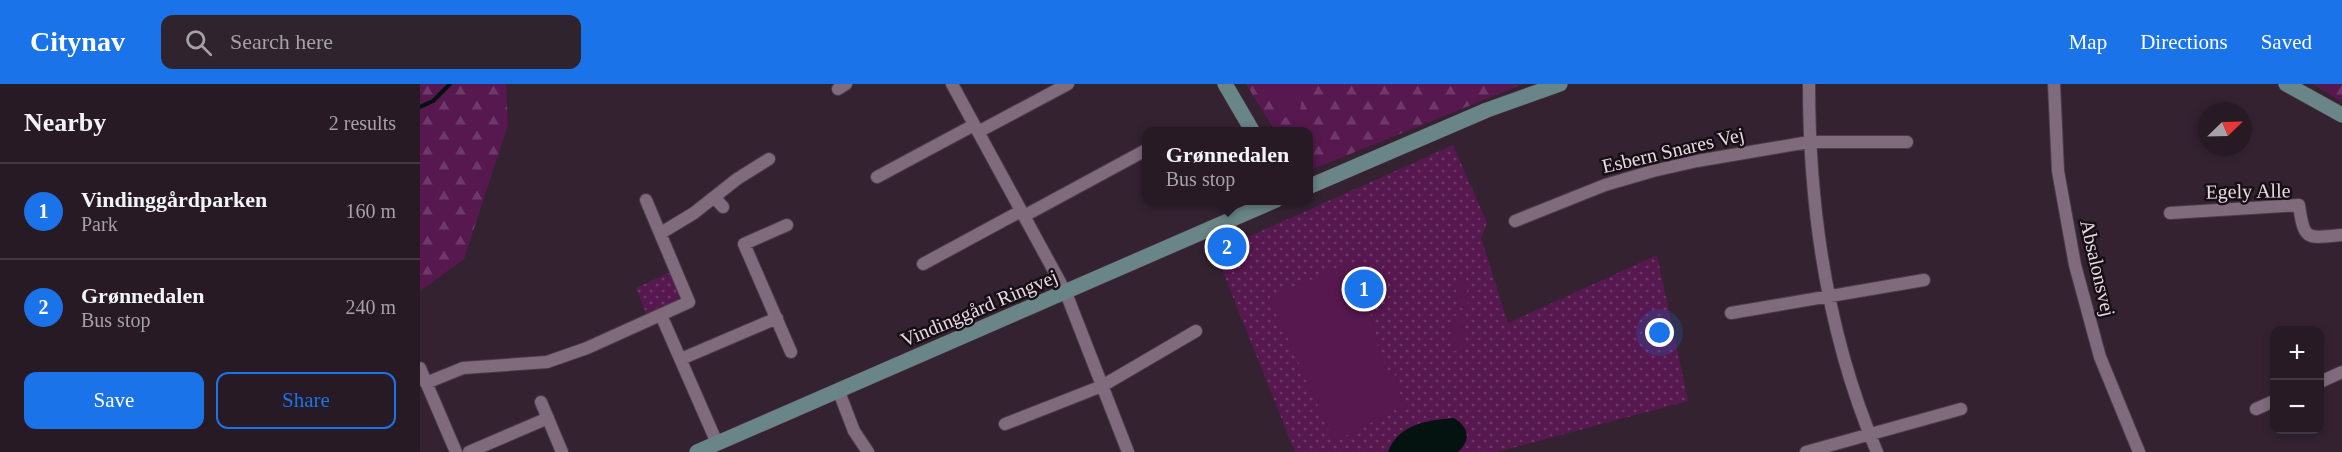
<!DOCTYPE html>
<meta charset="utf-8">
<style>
:root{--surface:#271a25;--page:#2f232d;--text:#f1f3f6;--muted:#a4a1a7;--line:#433842;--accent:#1a73e8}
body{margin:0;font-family:"Times New Roman",serif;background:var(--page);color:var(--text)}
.controls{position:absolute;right:18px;bottom:18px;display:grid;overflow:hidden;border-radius:12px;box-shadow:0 3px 9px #0003}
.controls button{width:54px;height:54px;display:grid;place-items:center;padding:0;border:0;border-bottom:2px solid var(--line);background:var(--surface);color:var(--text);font:30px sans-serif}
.compass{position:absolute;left:1778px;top:18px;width:54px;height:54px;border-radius:50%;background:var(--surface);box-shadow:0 3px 9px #0003;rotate:67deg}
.you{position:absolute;left:1240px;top:249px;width:21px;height:21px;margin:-15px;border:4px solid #fff;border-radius:50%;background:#1a73e8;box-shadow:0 0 0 9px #1a73e833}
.badge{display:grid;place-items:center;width:39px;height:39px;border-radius:50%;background:var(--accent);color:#fff;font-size:20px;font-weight:700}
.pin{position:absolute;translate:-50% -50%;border:3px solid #fff;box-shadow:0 2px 6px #0006}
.popup{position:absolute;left:722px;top:43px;width:171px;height:78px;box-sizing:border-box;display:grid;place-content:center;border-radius:12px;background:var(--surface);filter:drop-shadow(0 2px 4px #0005);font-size:20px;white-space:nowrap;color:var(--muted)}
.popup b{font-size:22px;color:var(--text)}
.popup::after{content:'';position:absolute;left:50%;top:100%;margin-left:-12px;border:12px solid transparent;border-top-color:var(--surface)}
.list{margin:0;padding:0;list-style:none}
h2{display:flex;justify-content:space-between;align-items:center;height:78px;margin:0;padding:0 24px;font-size:26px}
h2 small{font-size:20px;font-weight:400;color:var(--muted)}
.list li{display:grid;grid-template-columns:39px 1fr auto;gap:18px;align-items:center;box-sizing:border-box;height:96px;padding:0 24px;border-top:2px solid var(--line)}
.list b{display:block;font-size:22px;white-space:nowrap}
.list p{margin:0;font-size:20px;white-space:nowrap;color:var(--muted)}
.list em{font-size:20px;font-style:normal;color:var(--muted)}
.actions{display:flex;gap:12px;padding:18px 24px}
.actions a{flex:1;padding:14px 0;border:2px solid var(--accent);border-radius:12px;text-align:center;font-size:21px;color:var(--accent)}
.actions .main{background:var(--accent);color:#fff}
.icon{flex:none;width:33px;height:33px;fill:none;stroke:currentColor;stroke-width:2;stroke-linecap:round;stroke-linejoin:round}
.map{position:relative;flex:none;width:1922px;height:368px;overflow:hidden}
header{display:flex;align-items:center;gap:36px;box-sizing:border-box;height:84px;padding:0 30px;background:var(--accent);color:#fff}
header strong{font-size:28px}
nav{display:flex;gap:33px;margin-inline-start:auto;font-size:21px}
.search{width:420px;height:54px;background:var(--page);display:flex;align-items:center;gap:15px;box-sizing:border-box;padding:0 21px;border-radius:12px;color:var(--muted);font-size:22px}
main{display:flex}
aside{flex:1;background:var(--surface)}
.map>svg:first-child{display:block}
.forest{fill:url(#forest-firs)}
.park{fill:url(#park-dots)}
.pitch{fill:#56184f}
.water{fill:#04130f}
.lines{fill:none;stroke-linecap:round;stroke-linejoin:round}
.stream{stroke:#04130f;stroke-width:4}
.street-casing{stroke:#4c3d4a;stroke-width:14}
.secondary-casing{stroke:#4c3d4a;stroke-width:16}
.street{stroke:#806b7c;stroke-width:12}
.secondary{stroke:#6a8587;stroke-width:15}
.labels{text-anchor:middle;stroke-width:5;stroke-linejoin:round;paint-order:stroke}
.street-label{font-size:20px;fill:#e8dbe5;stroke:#170f15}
</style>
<header>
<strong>Citynav</strong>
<div class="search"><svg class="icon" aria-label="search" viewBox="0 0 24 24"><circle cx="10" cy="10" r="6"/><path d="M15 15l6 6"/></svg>Search here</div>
<nav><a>Map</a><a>Directions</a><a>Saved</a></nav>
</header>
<main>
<aside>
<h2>Nearby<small>2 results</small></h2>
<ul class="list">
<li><span class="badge">1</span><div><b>Vindinggårdparken</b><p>Park</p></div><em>160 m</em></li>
<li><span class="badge">2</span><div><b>Grønnedalen</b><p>Bus stop</p></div><em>240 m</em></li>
</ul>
<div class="actions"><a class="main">Save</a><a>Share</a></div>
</aside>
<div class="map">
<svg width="1922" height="368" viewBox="0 0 1922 368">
<defs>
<pattern id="forest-firs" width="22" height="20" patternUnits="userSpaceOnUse" patternTransform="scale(1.5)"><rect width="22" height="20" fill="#56184f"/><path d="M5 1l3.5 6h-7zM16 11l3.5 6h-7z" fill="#6e3968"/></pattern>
<pattern id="park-dots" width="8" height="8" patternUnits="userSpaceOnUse" patternTransform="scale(1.5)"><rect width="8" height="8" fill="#56184f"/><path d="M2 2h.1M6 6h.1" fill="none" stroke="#6e3968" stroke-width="1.8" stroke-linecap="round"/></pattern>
</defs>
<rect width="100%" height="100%" fill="#342231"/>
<path class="forest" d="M0,0H86L88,41L44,175L0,207Z
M826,0H1103L888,87V48L855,47Z
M1893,0H1922V18Z"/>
<path class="park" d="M1033,61L1067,139L1061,154L1088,239L1237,171L1268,317L1077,368H875L795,168Z
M251,188C266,223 259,219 227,232L216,204Z"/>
<path class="pitch" d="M848,0H882L883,4L880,28L859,36Z
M928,180H939L960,271L968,286L976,292L983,322L914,358L856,228L849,218L850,213Z
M1036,193H1046L1048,223L1037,224Z
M1042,231L1044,266L1034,267L1033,232Z"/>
<path class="water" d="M1034,334C1048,343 1052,355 1038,368H968C978,340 1008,336 1034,334Z"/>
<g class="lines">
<path class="stream" d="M0,23L13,17L30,0"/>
<g class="street-casing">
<path id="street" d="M532,0L646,209L708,368
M1389,0C1389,127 1407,251 1457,368
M1634,0L1638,87L1655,181L1680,273L1719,368
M418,5L426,0
M558,48L648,0
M457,93L554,41
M295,114L303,123
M1750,129L1879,121C1884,158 1887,154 1922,151
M604,132L726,66
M1095,137L1185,101L1233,87L1277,77L1389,58H1487
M367,141L324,160L371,268
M241,149L274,129L317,95L349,75
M503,180L601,127
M1311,229L1504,196
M241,231L297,359
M261,275L357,234
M0,284L36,368
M1900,298L1922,288
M6,299L43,284L127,278L167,264L269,218L226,116
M419,308L434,347L448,368
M121,318L142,368
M1836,325L1854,317
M585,340L682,302L776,247
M49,368L128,334
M1386,368L1541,325"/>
</g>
<g class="secondary-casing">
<path id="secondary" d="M805,0L833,48
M1866,0L1922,31
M888,103L1067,26L1140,0
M277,368L856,116"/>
</g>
<use href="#street" class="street"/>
<use href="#secondary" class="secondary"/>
</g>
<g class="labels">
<g class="street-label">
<text transform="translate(1253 66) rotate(-13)" y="7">Esbern Snares Vej</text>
<text transform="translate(1828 107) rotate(-1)" y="7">Egely Alle</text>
<text transform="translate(1678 184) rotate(77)" y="7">Absalonsvej</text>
<text transform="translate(559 224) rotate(-23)" y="7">Vindinggård Ringvej</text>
</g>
</g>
</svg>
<div class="controls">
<button>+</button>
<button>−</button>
</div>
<svg class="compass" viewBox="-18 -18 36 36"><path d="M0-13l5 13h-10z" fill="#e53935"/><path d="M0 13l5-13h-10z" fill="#a4a1a7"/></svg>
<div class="you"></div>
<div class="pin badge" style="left:944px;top:205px">1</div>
<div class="pin badge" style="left:807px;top:163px">2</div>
<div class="popup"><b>Grønnedalen</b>Bus stop</div>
</div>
</main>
